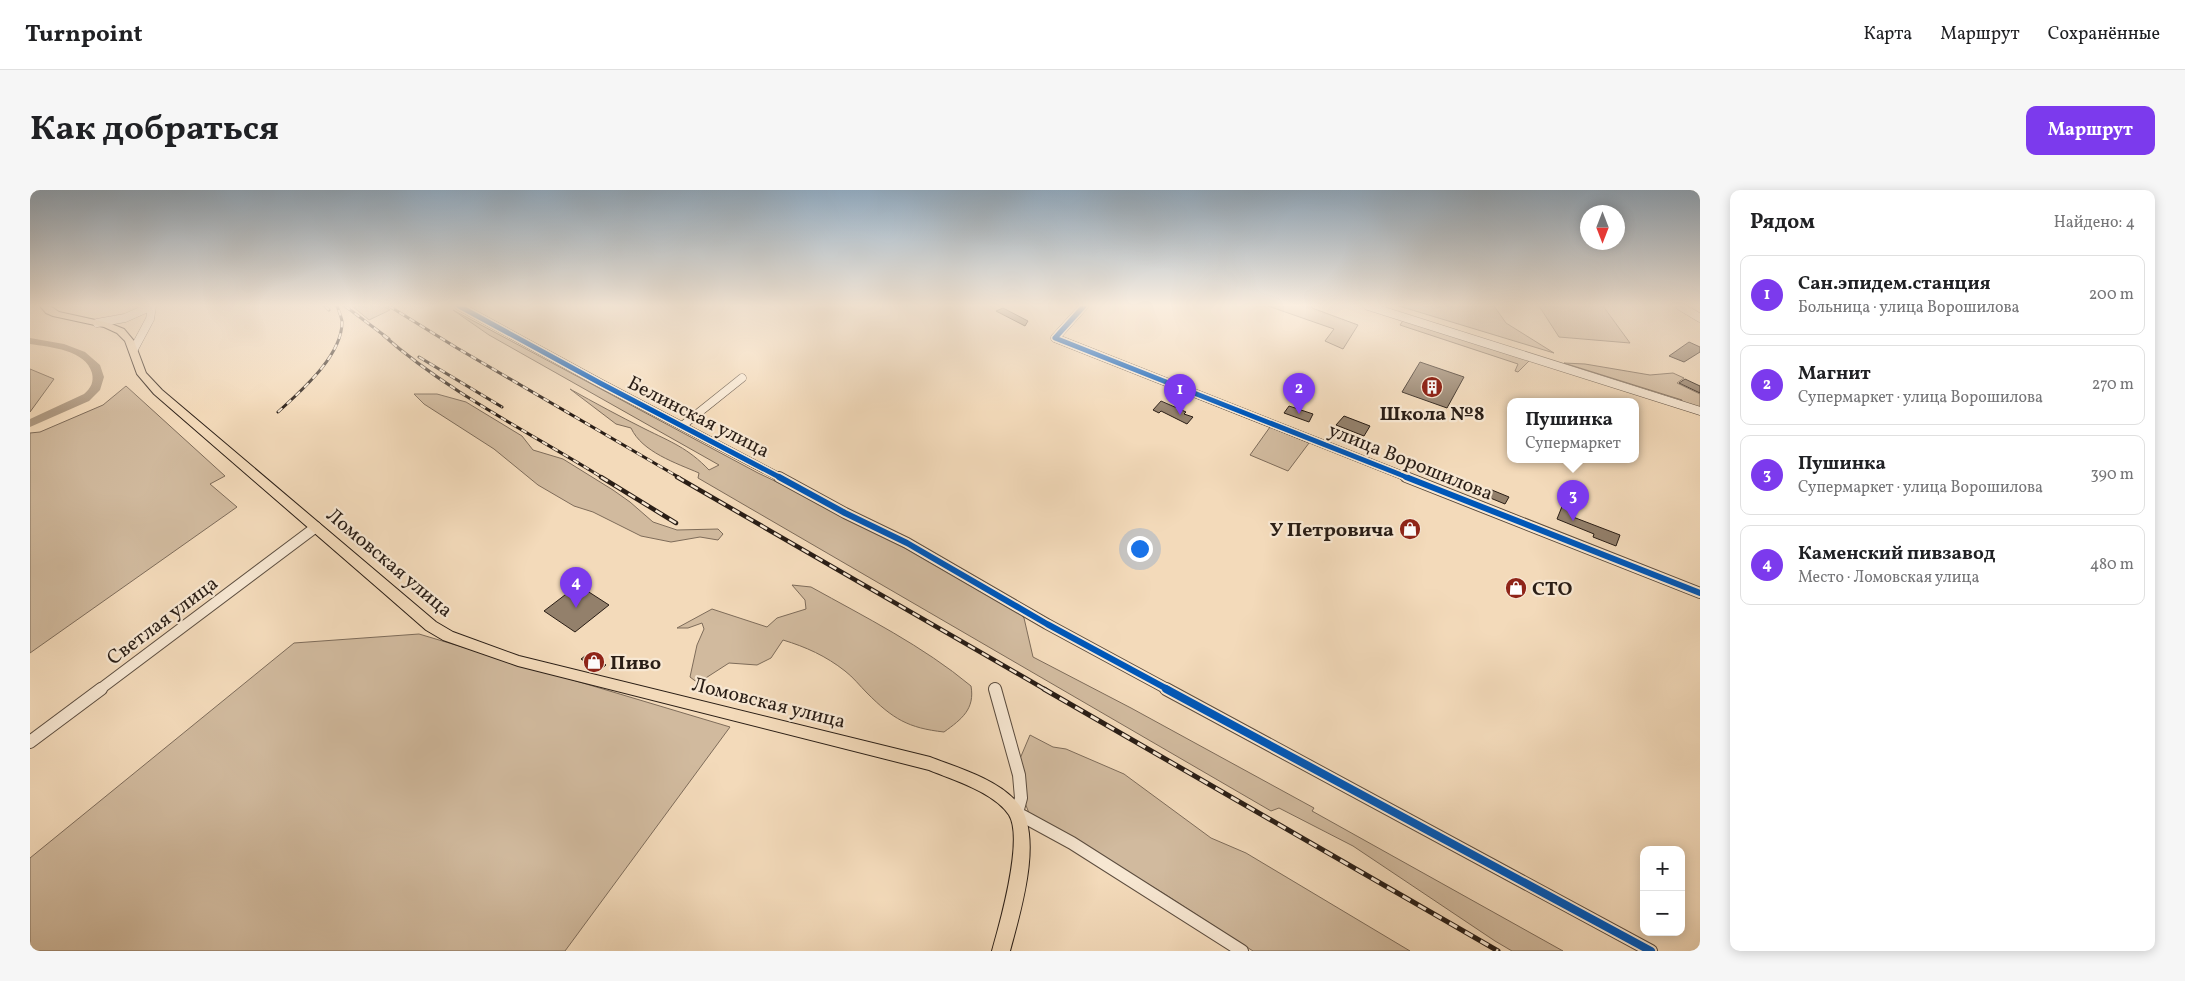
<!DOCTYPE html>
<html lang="ru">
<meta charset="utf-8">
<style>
:root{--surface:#fff;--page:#f6f6f6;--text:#202124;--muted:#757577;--line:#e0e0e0;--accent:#7c3aed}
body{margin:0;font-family:Vollkorn,serif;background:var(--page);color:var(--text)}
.controls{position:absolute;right:15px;bottom:15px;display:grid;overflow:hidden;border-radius:10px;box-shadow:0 2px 12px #0003}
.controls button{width:45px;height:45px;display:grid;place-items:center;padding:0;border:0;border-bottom:1px solid var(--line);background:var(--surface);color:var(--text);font:25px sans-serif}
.compass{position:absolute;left:1550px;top:15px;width:45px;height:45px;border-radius:50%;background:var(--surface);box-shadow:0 2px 12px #0003;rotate:180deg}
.you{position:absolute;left:1109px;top:358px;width:18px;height:18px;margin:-12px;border:4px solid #fff;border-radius:50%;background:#1a73e8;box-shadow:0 0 0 8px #1a73e833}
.badge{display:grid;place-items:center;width:32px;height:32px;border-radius:50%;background:var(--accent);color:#fff;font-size:16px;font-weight:700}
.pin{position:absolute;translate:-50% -41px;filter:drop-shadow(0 1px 2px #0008)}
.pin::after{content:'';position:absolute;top:26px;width:18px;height:15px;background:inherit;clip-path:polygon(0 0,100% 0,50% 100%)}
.popup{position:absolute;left:1477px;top:208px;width:132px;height:65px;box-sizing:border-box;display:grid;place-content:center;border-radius:10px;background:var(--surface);filter:drop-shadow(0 1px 4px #0005);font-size:16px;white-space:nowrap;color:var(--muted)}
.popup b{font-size:19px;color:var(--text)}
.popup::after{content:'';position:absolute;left:50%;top:100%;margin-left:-10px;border:10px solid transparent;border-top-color:var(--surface)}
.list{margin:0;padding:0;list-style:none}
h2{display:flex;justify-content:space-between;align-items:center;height:65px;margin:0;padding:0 20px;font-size:21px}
h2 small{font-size:16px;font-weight:400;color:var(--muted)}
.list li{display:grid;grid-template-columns:32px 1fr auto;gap:15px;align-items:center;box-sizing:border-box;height:80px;margin:0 10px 10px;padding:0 10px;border:1px solid var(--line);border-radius:10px}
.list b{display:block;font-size:19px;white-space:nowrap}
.list p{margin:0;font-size:16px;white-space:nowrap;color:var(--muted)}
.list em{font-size:16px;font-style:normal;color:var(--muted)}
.map{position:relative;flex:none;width:1670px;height:761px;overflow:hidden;border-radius:10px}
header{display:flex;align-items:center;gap:30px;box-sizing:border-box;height:70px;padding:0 25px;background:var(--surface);border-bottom:1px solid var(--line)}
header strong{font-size:24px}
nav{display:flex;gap:28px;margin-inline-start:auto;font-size:18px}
.intro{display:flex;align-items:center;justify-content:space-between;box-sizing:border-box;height:120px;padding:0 30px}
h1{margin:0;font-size:35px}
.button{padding:12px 22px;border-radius:10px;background:var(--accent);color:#fff;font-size:18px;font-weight:700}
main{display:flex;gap:30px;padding:0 30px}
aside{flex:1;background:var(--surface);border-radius:10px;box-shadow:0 2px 12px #0003}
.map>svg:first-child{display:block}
.green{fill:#d1ba9e;stroke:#7e6c5a}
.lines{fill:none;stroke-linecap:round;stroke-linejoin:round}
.river{fill:#af9a82;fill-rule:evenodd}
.building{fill:#93806b;stroke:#2a1e16}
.minor-far2-casing{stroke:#5c4d3f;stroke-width:9}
.minor-far1-casing{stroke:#5c4d3f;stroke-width:12}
.minor-casing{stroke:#5c4d3f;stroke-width:14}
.major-casing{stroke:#2a1e16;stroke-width:2}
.minor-far2{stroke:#f7e7d2;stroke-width:8}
.minor-far1{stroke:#f7e7d2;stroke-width:10}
.minor{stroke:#f7e7d2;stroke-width:12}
.major{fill:#f3daba;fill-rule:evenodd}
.rail-far2-casing{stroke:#2a1e16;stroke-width:3}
.rail-far1-casing{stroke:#2a1e16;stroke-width:4.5}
.rail-casing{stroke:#2a1e16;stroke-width:5}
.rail-far2{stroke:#f7e7d2;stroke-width:2;stroke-dasharray:6;stroke-linecap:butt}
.rail-far1{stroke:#f7e7d2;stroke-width:2.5;stroke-dasharray:8;stroke-linecap:butt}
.rail{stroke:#f7e7d2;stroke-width:3;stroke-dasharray:9;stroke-linecap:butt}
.cycleway-far2-casing{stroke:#f7e7d2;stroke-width:8}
.cycleway-far1-casing{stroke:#f7e7d2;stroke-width:9}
.cycleway-casing{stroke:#f7e7d2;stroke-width:11}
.cycleway-far2{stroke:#0057b8;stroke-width:5}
.cycleway-far1{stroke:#0057b8;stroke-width:6}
.cycleway{stroke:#0057b8;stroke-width:8}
.labels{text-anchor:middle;stroke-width:4.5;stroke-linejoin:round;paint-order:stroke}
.poi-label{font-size:20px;font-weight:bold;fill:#2a1e16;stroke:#f7e7d2;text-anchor:start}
.street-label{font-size:20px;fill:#2a1e16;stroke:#f7e7d2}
</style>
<header>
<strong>Turnpoint</strong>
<nav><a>Карта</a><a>Маршрут</a><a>Сохранённые</a></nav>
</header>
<div class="intro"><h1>Как добраться</h1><a class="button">Маршрут</a></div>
<main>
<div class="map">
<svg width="1670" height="761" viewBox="0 0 1670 761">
<rect width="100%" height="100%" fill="#f3daba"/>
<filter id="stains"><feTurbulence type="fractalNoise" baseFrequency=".004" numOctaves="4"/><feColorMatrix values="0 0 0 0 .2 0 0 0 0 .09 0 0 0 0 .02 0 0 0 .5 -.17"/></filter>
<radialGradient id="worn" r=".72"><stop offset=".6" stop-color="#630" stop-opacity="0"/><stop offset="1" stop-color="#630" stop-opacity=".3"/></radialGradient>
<path class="green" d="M322,116H353L360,120L339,130Z
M1238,116H1283L1282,118L1328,135L1313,159L1295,151L1304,139Z
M1369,116H1464L1476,133L1524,163Z
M1509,116H1573L1600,153L1529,147Z
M423,120L728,283L793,314L981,415L994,428L1003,467L1101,518L1284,618L1282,621L1533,761H1482L1465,751L1323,656L1249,618L1241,621L668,288L669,283C646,273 612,262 601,238L586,234L540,199C565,213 589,226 615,239C641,252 658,258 679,280L689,275L459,145Z
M1374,129L1500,170L1488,182L1485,181L1488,174L1370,135Z
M1534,173L1555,174L1620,185L1643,183L1654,188L1647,193L1670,204V219L1651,213L1652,210Z
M0,179L24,189L0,222Z
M96,196L195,286L180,294L207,317L0,463V243L10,242L73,215Z
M384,204H407L436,212L492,246L503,260L533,269L583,300L600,312L623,332L647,340L688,339L693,344L688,350L670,347L641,352L611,346L563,322L544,316L508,295L464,259L394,214Z
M1240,237L1279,253L1258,281L1220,265Z
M762,395L781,397C835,427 893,456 941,496C945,519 932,529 914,542C878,538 863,529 837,503C830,496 823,487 815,481C796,466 776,457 753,450L741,468L727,475L699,473L668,493L660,487L667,455L674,439L672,433L658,438H647L682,419L737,437L747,428L776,419L775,410Z
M389,444L700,537L535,761H0V668L264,453Z
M1000,545L1023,557L1036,559L1094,584L1181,648L1216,663L1380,761H1223L1133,703L999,623L993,608L989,571Z"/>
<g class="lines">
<path class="river" d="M0,148L34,154L55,162L70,175L74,187L70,200L59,211L0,237V229L54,204C61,198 64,192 62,183C56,160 20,157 0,154Z"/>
</g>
<path class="building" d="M973,118L998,131L995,136L966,121Z
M1659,152L1670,157V162L1654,172L1639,166Z
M1390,172L1434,187L1417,218L1372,202Z
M1655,189L1670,196V203L1649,193Z
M1131,211L1156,222L1154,224L1163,227L1157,234L1131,221L1129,223L1123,220Z
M1259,216L1283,224L1279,232L1254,223Z
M1314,226L1340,236L1334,246L1306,235Z
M1457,298L1479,307L1475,314L1453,305Z
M1533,314L1545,318L1543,327L1590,345L1586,356L1563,347L1564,344L1527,329Z
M548,395L579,415L545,442L514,421Z
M559,463L576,475L569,481L551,469Z"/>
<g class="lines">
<g class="minor-far2-casing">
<path id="minor-far2" d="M429,116L570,193L751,288
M1054,116L1025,148L1379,288
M1338,116L1670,221
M1650,116L1670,128
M67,133L95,128L122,116
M104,159L120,129L122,116
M652,236L712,188"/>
</g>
<g class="minor-far1-casing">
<path id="minor-far1" d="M749,287L815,323L877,353L1017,434L1139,500
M1376,287L1670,403
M69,500L286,337"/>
</g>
<g class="minor-casing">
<path id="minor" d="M965,499L989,585L991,608L987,623L1042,653L1212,761
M1136,499L1621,761
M0,552L71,499"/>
</g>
<g class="major-casing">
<path id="major" d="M10,116H20L29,122L79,133L94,139L104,151L116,183L132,200L406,432L423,442L489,466L900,567C928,578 964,588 985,610C1016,641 990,723 980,761H962C970,733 994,649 979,625C964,602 923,590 899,580L488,476L413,450L396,440L349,399L124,204L107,184L95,151L87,143L74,137L23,126L16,123Z"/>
</g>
<use href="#minor-far2" class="minor-far2"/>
<use href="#minor-far1" class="minor-far1"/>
<use href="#minor" class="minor"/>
<use href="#major" class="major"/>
<g class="rail-far2-casing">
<path id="rail-far2" d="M295,116L299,120
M315,116L359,149
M359,116L427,158L650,288
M353,145C419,203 499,242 573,288
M389,167L472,217
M248,222C271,201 313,165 312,131C311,126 309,121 307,116"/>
</g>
<g class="rail-far1-casing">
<path id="rail-far1" d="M571,287L646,333
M647,287L1016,500"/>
</g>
<g class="rail-casing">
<path id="rail" d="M1014,499L1468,761"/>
</g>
<use href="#rail-far2" class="rail-far2"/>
<use href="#rail-far1" class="rail-far1"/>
<use href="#rail" class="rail"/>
<g class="cycleway-far2-casing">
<path id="cycleway-far2" d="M429,116L570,193L751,288
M1054,116L1025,148L1379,288"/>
</g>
<g class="cycleway-far1-casing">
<path id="cycleway-far1" d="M749,287L815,323L877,353L1017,434L1139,500
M1376,287L1670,403"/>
</g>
<g class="cycleway-casing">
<path id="cycleway" d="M1136,499L1621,761"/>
</g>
<use href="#cycleway-far2" class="cycleway-far2"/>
<use href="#cycleway-far1" class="cycleway-far1"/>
<use href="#cycleway" class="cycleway"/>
</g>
<linearGradient id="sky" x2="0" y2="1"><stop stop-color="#91aabf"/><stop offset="0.52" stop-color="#faeee0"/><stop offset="1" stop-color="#faeee0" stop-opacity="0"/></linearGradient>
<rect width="1670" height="222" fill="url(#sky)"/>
<defs>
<g id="building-disc" transform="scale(1.125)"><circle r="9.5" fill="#8f2418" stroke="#f7e7d2"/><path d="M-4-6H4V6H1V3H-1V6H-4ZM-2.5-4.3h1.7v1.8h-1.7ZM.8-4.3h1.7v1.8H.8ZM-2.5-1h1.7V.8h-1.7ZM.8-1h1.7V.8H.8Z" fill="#fff"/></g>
<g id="shop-disc" transform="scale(1.125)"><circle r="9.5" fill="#8f2418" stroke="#f7e7d2"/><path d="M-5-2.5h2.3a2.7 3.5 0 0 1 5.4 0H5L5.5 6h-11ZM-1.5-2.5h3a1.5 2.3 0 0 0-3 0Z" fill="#fff"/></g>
</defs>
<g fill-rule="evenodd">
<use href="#building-disc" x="1402" y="197"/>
<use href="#shop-disc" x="1380" y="339"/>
<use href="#shop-disc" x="1486" y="398"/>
<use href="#shop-disc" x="564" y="472"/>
</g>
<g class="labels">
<g class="poi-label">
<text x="1402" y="230" text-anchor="middle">Школа №8</text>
<text x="1364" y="346" text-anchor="end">У Петровича</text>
<text x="1502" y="405">СТО</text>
<text x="580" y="479">Пиво</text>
</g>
<g class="street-label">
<text transform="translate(669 226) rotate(27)" y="7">Белинская улица</text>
<text transform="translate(1381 271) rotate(22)" y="7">улица Ворошилова</text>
<text transform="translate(360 372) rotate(40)" y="7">Ломовская улица</text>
<text transform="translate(132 430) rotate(-37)" y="7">Светлая улица</text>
<text transform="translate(739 512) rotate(14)" y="7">Ломовская улица</text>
</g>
</g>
<rect width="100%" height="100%" filter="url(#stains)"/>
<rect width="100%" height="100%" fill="url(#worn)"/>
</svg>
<div class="controls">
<button>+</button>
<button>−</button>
</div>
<svg class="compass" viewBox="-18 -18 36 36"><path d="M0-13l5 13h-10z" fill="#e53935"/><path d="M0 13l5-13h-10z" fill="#757577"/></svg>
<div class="you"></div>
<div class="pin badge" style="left:1150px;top:225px">1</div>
<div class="pin badge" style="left:1269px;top:224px">2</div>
<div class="pin badge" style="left:1543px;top:331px">3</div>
<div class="popup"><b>Пушинка</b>Супермаркет</div>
<div class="pin badge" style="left:546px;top:418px">4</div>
</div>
<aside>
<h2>Рядом<small>Найдено: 4</small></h2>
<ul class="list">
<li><span class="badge">1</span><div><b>Сан.эпидем.станция</b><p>Больница · улица Ворошилова</p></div><em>200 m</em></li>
<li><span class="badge">2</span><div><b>Магнит</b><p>Супермаркет · улица Ворошилова</p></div><em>270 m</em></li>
<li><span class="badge">3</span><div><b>Пушинка</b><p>Супермаркет · улица Ворошилова</p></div><em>390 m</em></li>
<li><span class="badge">4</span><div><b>Каменский пивзавод</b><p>Место · Ломовская улица</p></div><em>480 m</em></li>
</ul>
</aside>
</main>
